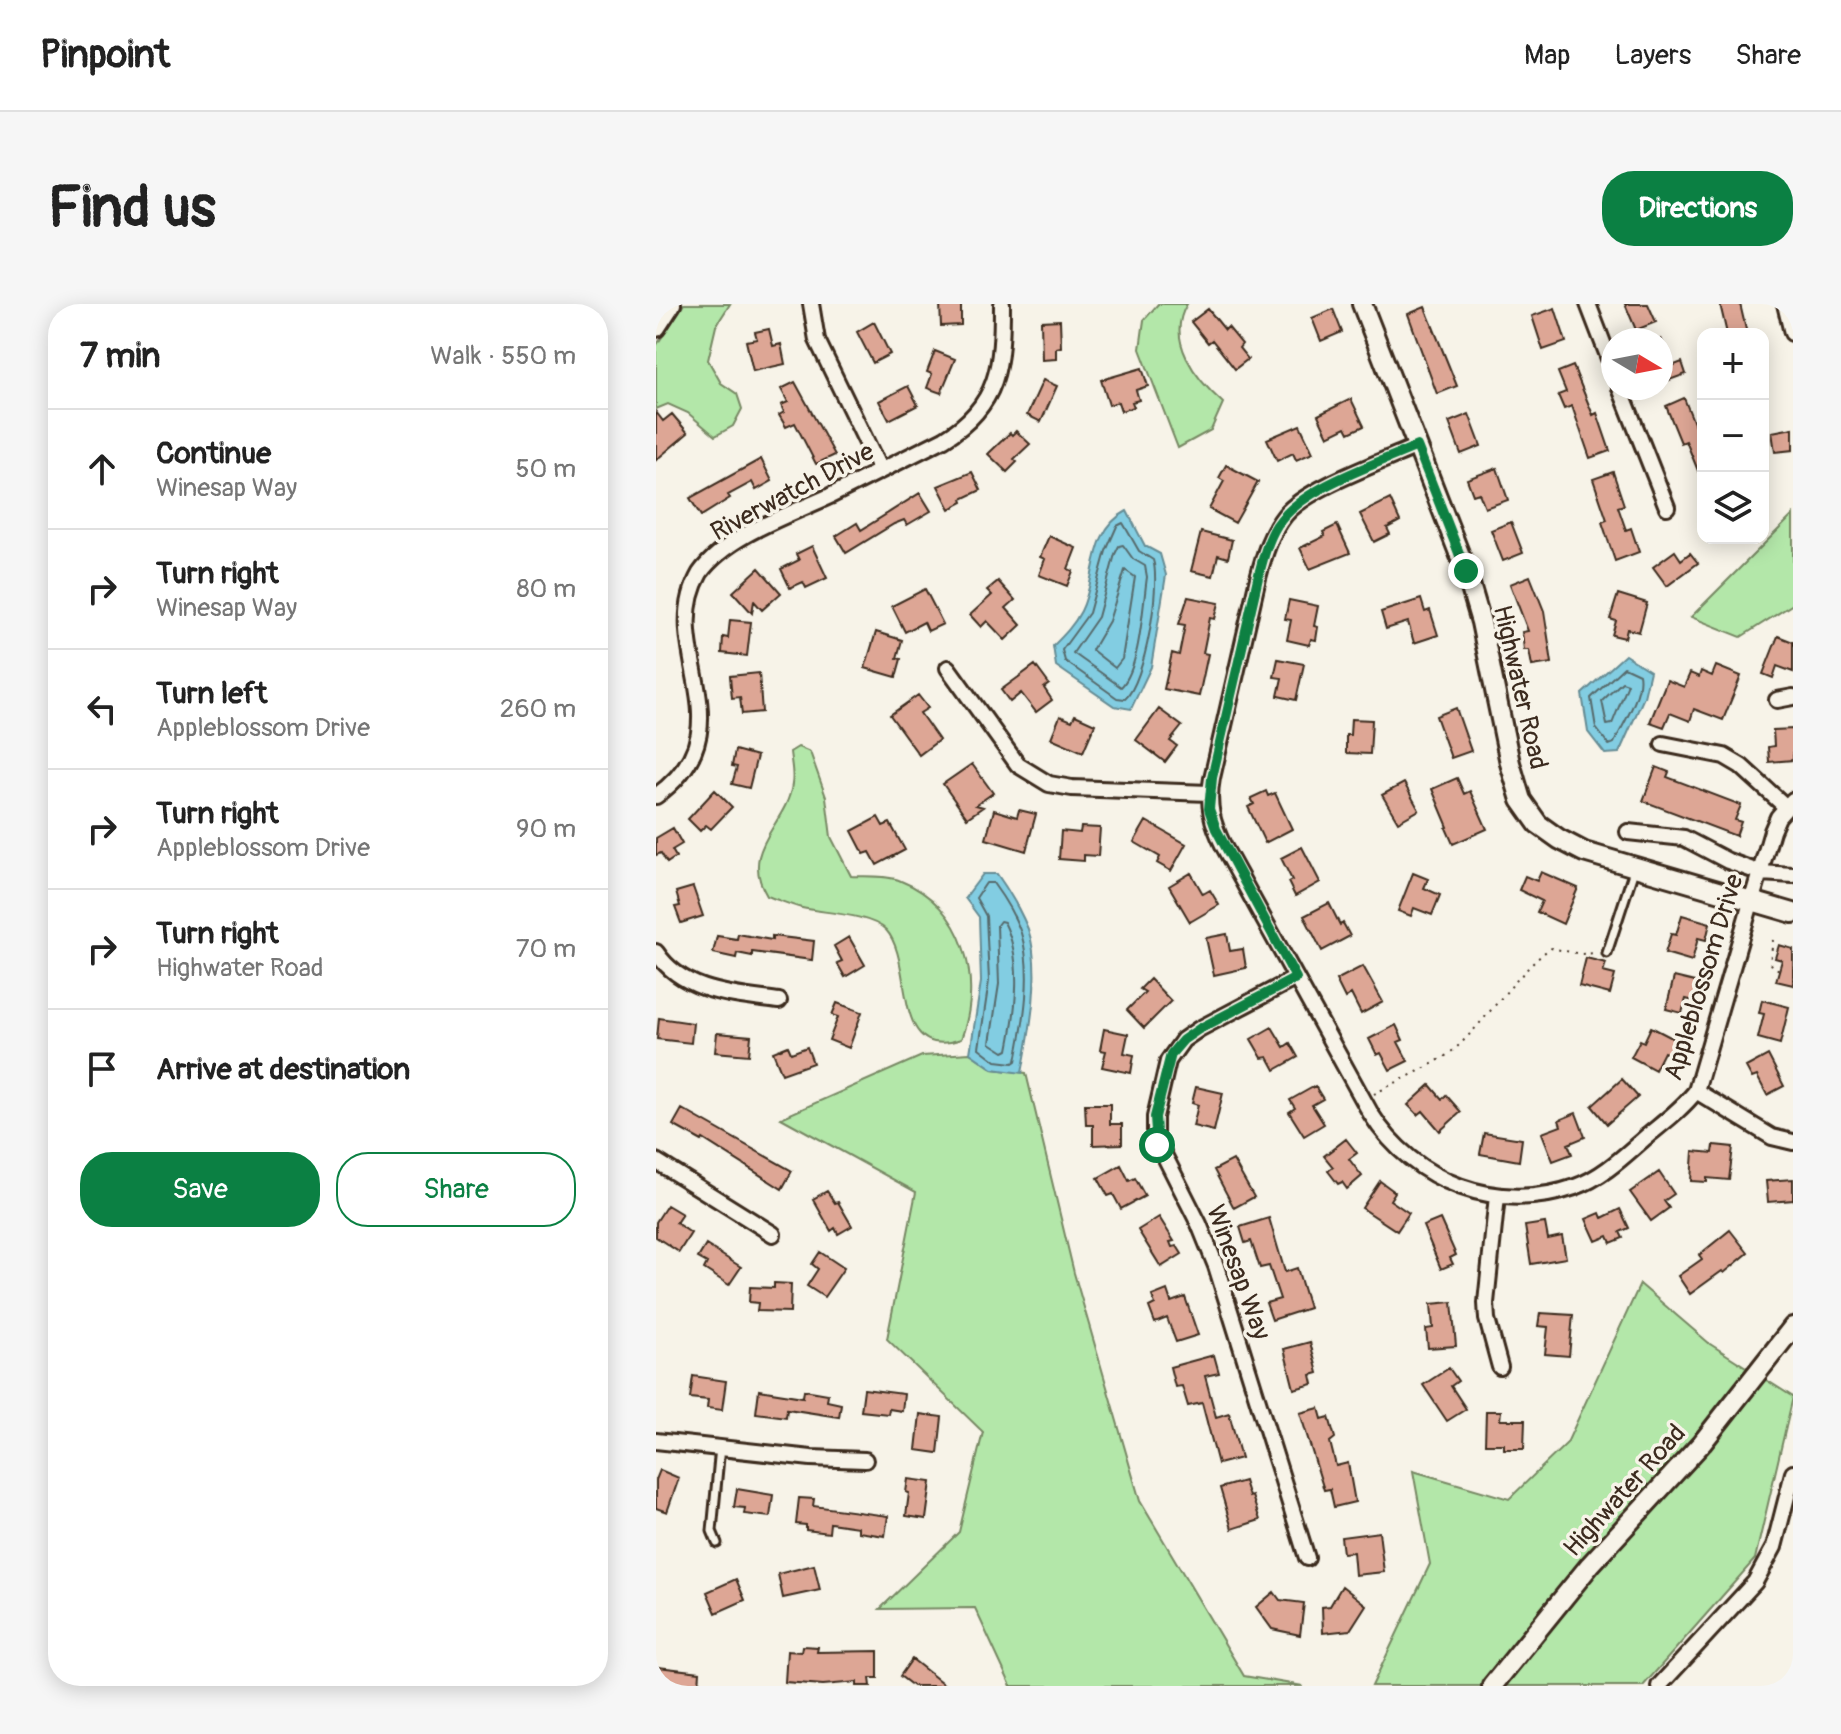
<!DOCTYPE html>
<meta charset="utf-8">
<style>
:root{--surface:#fff;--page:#f6f6f6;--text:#222;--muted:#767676;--line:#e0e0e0;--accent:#0b8043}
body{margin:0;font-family:Pangolin,sans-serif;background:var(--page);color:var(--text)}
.controls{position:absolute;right:24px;top:24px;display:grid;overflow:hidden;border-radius:16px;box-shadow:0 4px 20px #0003}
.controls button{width:72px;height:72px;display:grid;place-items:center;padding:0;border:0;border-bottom:2px solid var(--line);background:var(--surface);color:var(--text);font:40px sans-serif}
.compass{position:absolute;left:945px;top:24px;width:72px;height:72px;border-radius:50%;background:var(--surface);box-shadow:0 4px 20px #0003;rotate:100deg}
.stop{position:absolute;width:24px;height:24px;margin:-18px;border:6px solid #0b8043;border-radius:50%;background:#fff}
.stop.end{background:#0b8043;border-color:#fff;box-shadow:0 2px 8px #0008}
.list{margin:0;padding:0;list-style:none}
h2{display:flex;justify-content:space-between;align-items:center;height:104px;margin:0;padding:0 32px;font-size:34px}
h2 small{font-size:26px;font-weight:400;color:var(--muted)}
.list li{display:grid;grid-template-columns:52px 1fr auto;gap:24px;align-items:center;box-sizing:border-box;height:120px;padding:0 32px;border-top:2px solid var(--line)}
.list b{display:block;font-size:30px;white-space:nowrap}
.list p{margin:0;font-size:26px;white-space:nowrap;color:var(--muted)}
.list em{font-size:26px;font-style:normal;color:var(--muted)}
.actions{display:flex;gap:16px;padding:24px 32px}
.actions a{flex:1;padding:18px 0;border:2px solid var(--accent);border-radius:32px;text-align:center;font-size:28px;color:var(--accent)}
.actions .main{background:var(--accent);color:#fff}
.icon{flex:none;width:44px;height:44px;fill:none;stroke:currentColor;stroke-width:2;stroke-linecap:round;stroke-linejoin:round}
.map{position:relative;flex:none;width:1137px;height:1382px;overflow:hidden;border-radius:32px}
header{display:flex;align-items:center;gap:48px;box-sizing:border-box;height:112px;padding:0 40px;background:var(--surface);border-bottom:2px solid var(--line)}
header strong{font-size:38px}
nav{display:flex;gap:44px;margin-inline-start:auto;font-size:28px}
.intro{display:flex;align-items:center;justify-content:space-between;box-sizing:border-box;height:192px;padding:0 48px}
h1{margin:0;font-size:56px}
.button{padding:20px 36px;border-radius:32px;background:var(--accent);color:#fff;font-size:28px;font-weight:700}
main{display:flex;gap:48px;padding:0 48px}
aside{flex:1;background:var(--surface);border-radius:32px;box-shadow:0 4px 20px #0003}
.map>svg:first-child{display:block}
.green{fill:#b3e7a9;stroke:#778864;stroke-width:2}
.water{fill:#82cde2;stroke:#668c94;stroke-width:2}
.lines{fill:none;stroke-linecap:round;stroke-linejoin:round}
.shore{stroke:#576b6c;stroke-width:2}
.building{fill:#dda695;stroke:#3b2a1e;stroke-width:2}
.service-casing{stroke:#3b2a1e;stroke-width:13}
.minor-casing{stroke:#3b2a1e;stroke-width:20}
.tertiary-casing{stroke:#3b2a1e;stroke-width:24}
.path{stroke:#3b2a1e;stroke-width:2;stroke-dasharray:2 6;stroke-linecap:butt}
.service{stroke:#f7f3e8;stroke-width:7}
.minor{stroke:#f7f3e8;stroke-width:14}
.tertiary{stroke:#f7f3e8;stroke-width:18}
.route{stroke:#0b8043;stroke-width:10}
.labels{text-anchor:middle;stroke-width:7;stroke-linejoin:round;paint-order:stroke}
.street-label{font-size:26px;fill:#3b2a1e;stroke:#f7f3e8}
</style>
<header>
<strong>Pinpoint</strong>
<nav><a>Map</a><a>Layers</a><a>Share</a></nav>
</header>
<div class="intro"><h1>Find us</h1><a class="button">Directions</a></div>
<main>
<aside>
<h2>7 min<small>Walk · 550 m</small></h2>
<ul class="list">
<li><svg class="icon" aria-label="ahead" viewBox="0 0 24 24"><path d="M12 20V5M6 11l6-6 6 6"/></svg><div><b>Continue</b><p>Winesap Way</p></div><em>50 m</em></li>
<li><svg class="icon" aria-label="right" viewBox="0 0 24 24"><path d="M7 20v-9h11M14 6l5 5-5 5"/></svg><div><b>Turn right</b><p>Winesap Way</p></div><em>80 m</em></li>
<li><svg class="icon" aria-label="left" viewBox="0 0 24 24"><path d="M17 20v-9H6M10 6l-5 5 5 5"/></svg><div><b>Turn left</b><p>Appleblossom Drive</p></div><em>260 m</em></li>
<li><svg class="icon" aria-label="right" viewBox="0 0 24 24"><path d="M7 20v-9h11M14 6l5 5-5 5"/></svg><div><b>Turn right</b><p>Appleblossom Drive</p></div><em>90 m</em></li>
<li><svg class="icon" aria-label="right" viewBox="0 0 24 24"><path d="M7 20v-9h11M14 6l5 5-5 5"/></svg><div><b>Turn right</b><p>Highwater Road</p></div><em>70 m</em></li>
<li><svg class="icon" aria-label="arrive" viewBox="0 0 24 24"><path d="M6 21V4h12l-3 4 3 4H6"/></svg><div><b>Arrive at destination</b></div></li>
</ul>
<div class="actions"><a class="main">Save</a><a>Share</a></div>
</aside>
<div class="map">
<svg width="1137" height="1382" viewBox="0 0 1137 1382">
<rect width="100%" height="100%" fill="#f7f3e8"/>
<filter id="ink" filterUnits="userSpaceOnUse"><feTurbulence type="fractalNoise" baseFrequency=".0125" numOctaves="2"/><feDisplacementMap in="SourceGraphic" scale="16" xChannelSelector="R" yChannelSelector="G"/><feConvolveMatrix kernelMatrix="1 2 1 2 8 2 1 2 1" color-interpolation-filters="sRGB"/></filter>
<g filter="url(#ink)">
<path class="green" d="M28,0H74L60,22L52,56L65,79L81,90L86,105L77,122L59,132L32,109L12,100L0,105V42Z
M502,0H531C509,36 540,75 567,99L555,126L522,144L484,45L488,16Z
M1137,211V300L1085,333L1035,313Z
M142,443L154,448L170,493L175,533L195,572C210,573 231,571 245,577C308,602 328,676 305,735C234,760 259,657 230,626C214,610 168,609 146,604C134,601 123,596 111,592C82,544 131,521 136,480C138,470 135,458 134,448Z
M314,749L337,765L370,769L418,969L484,1197L588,1372L647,1382H355L319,1304L224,1305L303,1228L327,1128L231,1035L260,888L125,814L266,752Z
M984,980L1054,1040L1137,1093L1099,1255L987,1382H716L774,1260L757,1167L853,1195L911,1139Z"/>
<path class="water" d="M471,207L489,242L504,250L510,271L495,363L475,405L458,402L400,362L397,342C408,331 418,321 425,307C442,274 432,227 471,207Z
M969,351L994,367L988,393L963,449L949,450L932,428L926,390Z
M327,570H341C353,587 364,606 372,625C386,665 374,728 366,769L337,765L314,749L325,678L323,613L309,594Z"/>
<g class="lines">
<path class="shore" d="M467,219L483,247L497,256C505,281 489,378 469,395L461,394L409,357L406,346L433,309L450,247L461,222Z
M467,241L477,255L489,262L491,273C487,300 484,365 465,383L417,349L442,313L459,250L463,242Z
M469,266L479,273L466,355L459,364L436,346L453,317Z
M968,363L983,370C987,390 967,420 958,439L953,441L940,424L935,394Z
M966,378L972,380L956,420L951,421L946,397Z
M330,579H337C348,594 359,612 365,629C377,668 368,718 360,757L357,759L340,757L323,744L333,677L330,612L320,594Z
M344,617L348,618C367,655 360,706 352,746L348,748L334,739L343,680L341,621Z"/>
</g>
<path class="building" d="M284,0H305V21L285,22Z
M969,0H992L1000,18L980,26Z
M1064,0H1084L1091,30H1071Z
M769,3L801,82L781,90L752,10Z
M899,4L910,38L887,46L876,12Z
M552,5L569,26L572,23L586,40L583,44L592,55L579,65L556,36L552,39L535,18Z
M677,5L686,28L665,37L656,14Z
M404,16L405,43L400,44V55L386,56L385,17Z
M218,18L234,50L217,59L201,28Z
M113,25L117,42L125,40L129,60L97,67L90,37L101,35L99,28Z
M1005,34L1016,62L1026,58L1030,70L1005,79Z
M279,47L299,55L285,89L271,84L276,70L271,68Z
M917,62L937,111L941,109L954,147L934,154L916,102L908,105L902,91L910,88L902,68Z
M486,64L492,82L480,86L483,96L476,98L478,103L465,107L462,98L453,101L445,76Z
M387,76L401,82L385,118L371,111Z
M139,78L179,151L160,160L139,119L130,123L123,111L128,108L125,101L132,98L125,85Z
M252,82L262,101L233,116L223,97Z
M1028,94L1047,142V179L1030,137L1025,139L1010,102Z
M695,95L708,122L693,129L690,123L672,132L662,111Z
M0,108L7,117L16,110L32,129L0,156Z
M813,110L825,142L805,150L793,118Z
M644,121L657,149L640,156L637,149L621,157L611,135Z
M1137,124V146L1119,148L1116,128Z
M360,127L374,140L358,155L361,158L351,168L332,150L354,129L356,131Z
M105,155L116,177L100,186L96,178L72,191L74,194L45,212L34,194Z
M570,161L602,178L579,219L553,205L568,177L563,174Z
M841,164L852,196L829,204L823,189L817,191L811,175Z
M316,168L325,186L306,195L307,198L294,205L282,182Z
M957,168L968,201L962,203L970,226L975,224L983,248L959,257L946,218L951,216L937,175Z
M264,189L275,207L251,221L248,216L238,220L190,249L180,232L201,219L205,226Z
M734,195L744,217L731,224L734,230L718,238L704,210Z
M855,218L867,249L847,257L835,226Z
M681,221L694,249L654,265L644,244L669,232L667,228Z
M545,228L576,236L572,254L562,251L557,272L535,267Z
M393,232L420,244L412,265L417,267L411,282L383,271L389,255L384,253Z
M156,242L171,274L150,284L147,278L134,284L125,265L143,256L140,250Z
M1019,247L1025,256L1034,249L1042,259L1011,282L997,263Z
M103,264L125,289L106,306L98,297L96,309L77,288Z
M874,272L888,307L896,359L876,362L873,346H868L866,328L872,327L854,280Z
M342,277L359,296L350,304L365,321L349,336L331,317L325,323L314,311L336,291L331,286Z
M269,285L287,320L272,327L268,318L249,328L236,302Z
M962,290L991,299L983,328L971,325L969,334L956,331L960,317L954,315Z
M532,293L563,299L559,315L554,314L547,349L552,350L543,392L508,385L516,349L523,351L529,321L523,320Z
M765,295L769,308L774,306L782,331L758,339L752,318L730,325L725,308Z
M633,296L662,302L658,322L662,323L660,336L655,335L653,341L631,336L635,316L629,315Z
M74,316L95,318L91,352L66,349L67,333L72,334Z
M220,328L246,336L241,354L245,355L240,373L209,364Z
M1122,332L1137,338V368L1121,362L1117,374L1107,370Z
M622,355L648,360L640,396L622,392L626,374L618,373Z
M379,361L393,380L388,384L396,396L380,408L365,389L354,398L345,386Z
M1060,362L1085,372L1067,416L1038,405L1034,417L1014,409L1008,423L994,418L1011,376L1028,383L1034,369L1043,373L1045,367L1056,372Z
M103,369L106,408L86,410L84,393L76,394L74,372Z
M262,391L272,404L264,409L283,436L263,451L234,411Z
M800,404L815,447L795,454L780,412Z
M503,405L526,422L514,437L521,442L509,458L480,436Z
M419,411L439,420L427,448L395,434L404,412L416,417Z
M695,415L716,416L714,450L690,449V431H694Z
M1137,425V456L1113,458L1112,443L1118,442L1117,426Z
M79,446L101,452L93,484L76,480L81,463L76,462Z
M316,460L337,489L320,501L327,503L311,514L287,480Z
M1000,463L1013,468L1011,473L1085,501L1079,516L1085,518L1080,532L987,497Z
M801,474L808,490L814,487L831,525L797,540L790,524L792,523L776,485Z
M748,479L763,506L742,518L726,491Z
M59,486L76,503L55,525L50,521L44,527L32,515Z
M610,487L612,492L619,489L636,525L609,539L592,503L598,500L595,494Z
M338,506L361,513L363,506L380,510L370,547L330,535Z
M222,513L227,522L234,519L249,546L221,561L214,548L208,550L196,527Z
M490,517L530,540L515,567L501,559L504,553L478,538Z
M425,523L444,524L442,552L428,551V557L403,555L405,527L424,529Z
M17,524L26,540L16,546L20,553L11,559L5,549L0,551V534Z
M646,543L664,578L639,592L632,578L636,576L625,554Z
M885,568L922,584L907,620L881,608L886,597L863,586L869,572L881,577Z
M535,569L547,590L554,586L563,601L534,618L513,582Z
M757,569L772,575L768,584L784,591L776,611L758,604L755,612L742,607Z
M37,583L47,612L25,619L19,603L24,602L20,588Z
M673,599L684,621L687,619L694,632L666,647L648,612Z
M1026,611L1054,619L1050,636L1042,634L1036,657L1009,649L1015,630L1020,631Z
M82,630L116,636V632L158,637L156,656L96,648V652L81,649L80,654L57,649L61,632L81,635Z
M571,630L574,647L587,645L590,664L558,671L550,634Z
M193,633L209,661L189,673L181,659L186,657L178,642Z
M1123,641L1137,645V681L1120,677L1126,656L1119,654Z
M930,654L950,659L947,668L959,671L954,690L923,682Z
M707,662L727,698L705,710L695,690L689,694L680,676Z
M1018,673L1043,679L1038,697L1030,695L1026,709L1010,705Z
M494,675L515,697L488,724L471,706L489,688L484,685Z
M1106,696L1133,703L1124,740L1102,734L1108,710L1103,709Z
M181,699L206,708L193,744L173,736L182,713L176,711Z
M3,714L37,719L35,739L1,735Z
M740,721L747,736L742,738L752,757L734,766L725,749L721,751L713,735Z
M616,723L628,743L634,739L642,753L619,766L612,753L606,754L595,735Z
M995,723L1022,737L1015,751L1008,748L999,766L975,753L984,736L988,738Z
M448,725L472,730L468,749L478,751L475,769L446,763L450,747L444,746Z
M61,729L95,732L93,751L59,748Z
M132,742L135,749L151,743L157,759L126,770L117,748Z
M1112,751L1128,782L1111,791L1101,772L1096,774L1090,763Z
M966,775L982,793L951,820L936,802Z
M774,781L786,795L790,791L805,808L784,827L767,807L762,811L752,801Z
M659,782L667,795L656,801L668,820L648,832L633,808L639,804L634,796Z
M540,783L567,789L558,827L537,822L542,801L536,799Z
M429,800H454V820H466V840L437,841V821H430Z
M26,805L136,867L126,885L47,835L46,837L17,821Z
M920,809L929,833L912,840L916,850L897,857L886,829L905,822L903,816Z
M828,829L866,835L863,857L824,850Z
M690,835L701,849L693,855L706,872L691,885L686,878L682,880L672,867L677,863L668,852Z
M1058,841L1077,843L1073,876L1051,874V878L1035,877L1037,847L1057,849Z
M577,856L598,893L578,904L558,866Z
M465,861L473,877L479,874L489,892L465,905L457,890L452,892L442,874Z
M1003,868L1018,890L1008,897L1013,904L995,917L974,888Z
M1137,875V896L1112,898L1110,877Z
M724,877L739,888L734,896L753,909L741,927L706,904Z
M171,887L179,899L182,898L196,922L182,930L179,924L175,927L157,895Z
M11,901L26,910L20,919L35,929L23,948L0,933V918Z
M964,905L973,924L964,928L967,934L955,939L952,932L940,937L930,915L944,909L946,914Z
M503,913L518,937L514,938L516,943L521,942L526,950L505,963L482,926Z
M613,914L629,968L641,964L653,1004L616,1016L610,999L624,995L613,962L604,964L595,937L589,939L584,923Z
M784,915L800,951L794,954L797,960L785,965L767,922Z
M889,919L892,935L906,932L910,954L875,960L869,922Z
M1074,926L1092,949L1068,969L1066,967L1034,990L1022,972L1046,955L1043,951Z
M50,941L85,963L73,981L48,965L51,959L42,954Z
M164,948L188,964L168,993L151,982L162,965L156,960Z
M118,979L135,980L134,1008L101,1007L102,999L93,998L94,983L118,984Z
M511,986L515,998L529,993L542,1031L520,1038L511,1014L499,1019L493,1003L499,1000L496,992Z
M796,998L800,1042L772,1044L770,1025L777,1024L775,1000Z
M884,1009L917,1011L913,1052L889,1050L892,1023L882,1022Z
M654,1038L662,1069L655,1071L657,1080L638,1085L628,1045Z
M558,1051L563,1069L549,1072L560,1113L573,1109L585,1154L562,1160L546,1099L532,1102L526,1082L519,1083L514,1063Z
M793,1064L802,1077L795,1082L810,1105L791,1117L767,1081Z
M37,1072L70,1077L66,1106L51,1104L52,1096L34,1094Z
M208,1085L248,1090L246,1107L233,1105L232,1110L205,1107Z
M103,1086L147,1093L148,1086L172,1090L171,1097L185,1100L183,1113L131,1105L130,1113L100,1109Z
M663,1104L666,1115L673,1113L679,1134L674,1138L680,1162L692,1159L699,1198L678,1203L674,1185L668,1186L644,1109Z
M830,1107H845L844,1116H869L868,1145H848V1140H829Z
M264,1110L286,1113L282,1149L260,1146Z
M4,1166L23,1174L11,1208L0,1204V1176Z
M252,1175L275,1178L270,1215L250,1212L253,1189L250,1188Z
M588,1177L593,1193L596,1192L604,1216L576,1225L564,1184Z
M81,1185L117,1191L114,1213L88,1210L89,1204L78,1203Z
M143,1194L158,1195L157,1202L232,1212L229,1232L202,1228V1223L174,1219L173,1229L150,1226V1221L140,1220Z
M723,1228L728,1268L699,1271L697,1248L687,1249L685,1233Z
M158,1261L164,1286L127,1294L122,1270Z
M80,1275L89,1296L60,1309L51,1288Z
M686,1282L710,1301L694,1326L667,1329L666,1303L674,1302Z
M618,1288L624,1296L648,1299L644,1331L616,1325L600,1303Z
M146,1342L162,1343L161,1348L222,1347V1374H214L215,1382H201V1378L167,1381L129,1378L131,1347L145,1348Z
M256,1355L290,1382H257L244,1372Z
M2,1363L44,1368L43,1382H8V1377L0,1376Z"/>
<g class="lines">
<g class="service-casing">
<path id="service" d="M951,649L979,563
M61,1239L56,1227L64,1143"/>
</g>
<g class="minor-casing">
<path id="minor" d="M155,0L161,36L224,166
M932,0L957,65
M1129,0L1136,29
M964,84L1011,203
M761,142C727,158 652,183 629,211C614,230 608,251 602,274L556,474C551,501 556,519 568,543L715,810C758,879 842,910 919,883C947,873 968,852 990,833C1007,819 1026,805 1040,787L1116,527L1122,513L1137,496
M292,364L362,461L393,480L416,484L553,489
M1121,396L1137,393
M1007,440L1068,452L1085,462L1130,503
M0,492C95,423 0,346 44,269C71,231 133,211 174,192C212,173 250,154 288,135C344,101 346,60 346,0
M972,528L1028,534L1072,557L1105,569L1137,571
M0,648C27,689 78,691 123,697
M640,674L543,725L527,736L512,757L499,813V833L543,920L560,962L651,1254
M1040,787L1116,833L1137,838
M0,857L117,930
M841,892L830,999L831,1015L844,1063
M0,1137L155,1154L209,1156
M1003,1382L1099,1278L1118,1243L1137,1169"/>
</g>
<g class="tertiary-casing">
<path id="tertiary" d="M706,0L810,267L825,318L854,459L865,496L882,520L903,535L928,548L1137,609
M0,23L15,0
M836,1382L934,1261L1046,1139L1137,1023"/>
</g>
<path class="path" d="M1117,636L1114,658L1117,663L1124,666
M718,790C741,777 782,760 800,744C833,713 858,673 894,644L925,650L940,649"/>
<use href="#service" class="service"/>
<use href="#minor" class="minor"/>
<use href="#tertiary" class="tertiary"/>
</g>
</g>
<g class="lines" filter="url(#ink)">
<path class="route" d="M501,841L499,813L515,750L527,736L543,725L640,674L560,525L553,505L556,474L602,274C607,255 611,237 621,221C648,182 719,161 761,142L810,267"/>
</g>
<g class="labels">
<g class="street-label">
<text transform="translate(136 187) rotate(-28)" y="9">Riverwatch Drive</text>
<text transform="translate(865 383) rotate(77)" y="9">Highwater Road</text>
<text transform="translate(1047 673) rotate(-73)" y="9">Appleblossom Drive</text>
<text transform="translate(583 968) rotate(70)" y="9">Winesap Way</text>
<text transform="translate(968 1186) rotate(-48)" y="9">Highwater Road</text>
</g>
</g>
</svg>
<div class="controls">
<button>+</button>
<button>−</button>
<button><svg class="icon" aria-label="layers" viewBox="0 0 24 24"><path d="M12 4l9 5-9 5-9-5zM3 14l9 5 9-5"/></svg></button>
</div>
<svg class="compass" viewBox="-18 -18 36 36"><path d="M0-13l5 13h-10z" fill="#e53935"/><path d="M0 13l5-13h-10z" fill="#767676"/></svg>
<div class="stop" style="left:501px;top:841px"></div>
<div class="stop end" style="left:810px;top:267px"></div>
</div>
</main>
